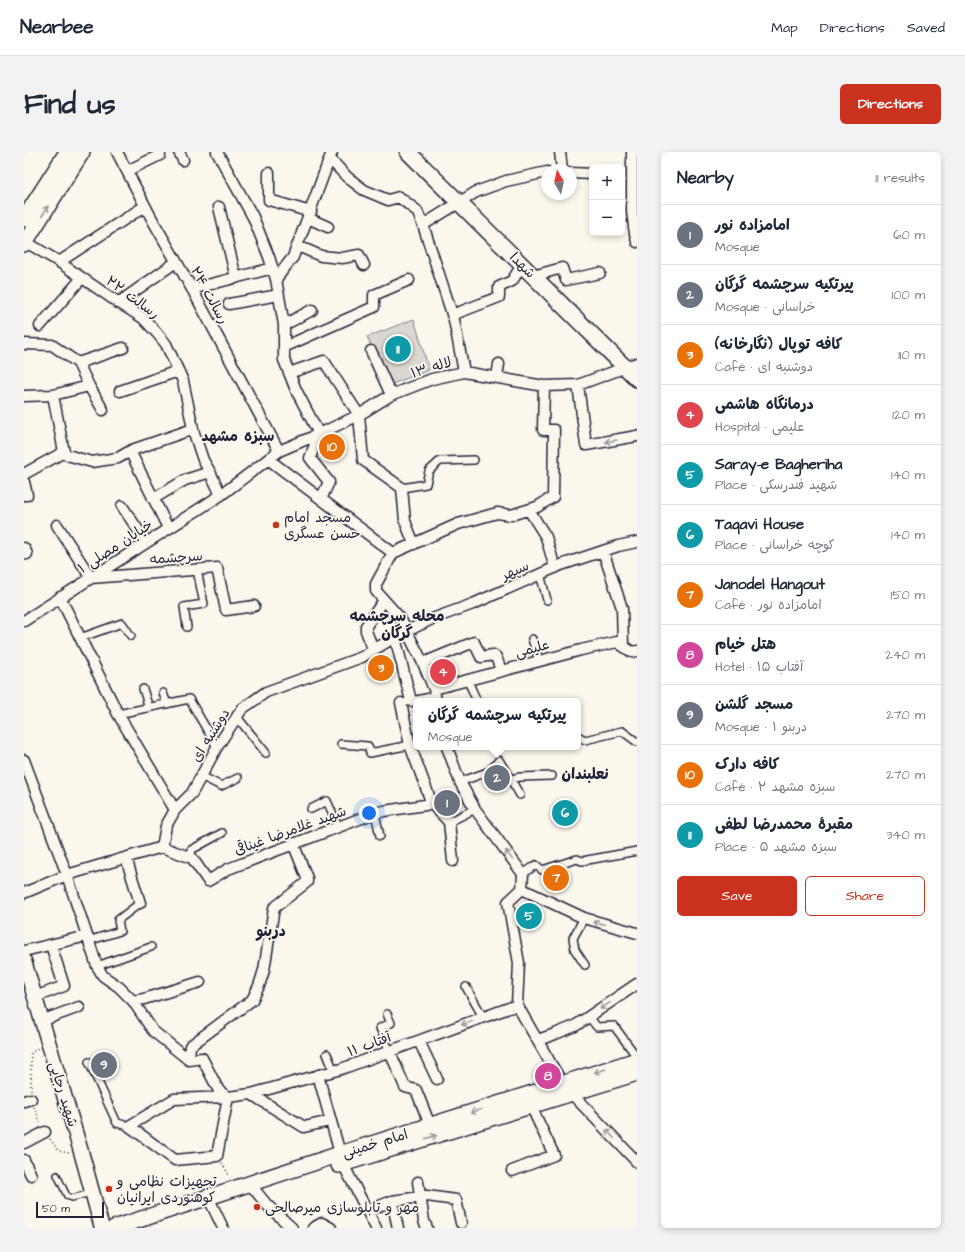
<!DOCTYPE html>
<meta charset="utf-8">
<style>
:root{--surface:#fff;--page:#f2f2f3;--text:#1f2937;--muted:#747a83;--line:#e0e1e3;--accent:#c8321e}
body{margin:0;font-family:"Architects Daughter","Playpen Sans Arabic",sans-serif;background:var(--page);color:var(--text)}
.controls{position:absolute;right:12px;top:12px;display:grid;overflow:hidden;border-radius:6px;box-shadow:0 2px 6px #0003}
.controls button{width:36px;height:36px;display:grid;place-items:center;padding:0;border:0;border-bottom:1px solid var(--line);background:var(--surface);color:var(--text);font:20px sans-serif}
.compass{position:absolute;left:517px;top:12px;width:36px;height:36px;border-radius:50%;background:var(--surface);box-shadow:0 2px 6px #0003;rotate:351deg}
.scale{position:absolute;left:12px;bottom:10px;width:68px;box-sizing:border-box;padding-left:4px;border:2px solid #22223b;border-top:0;font-size:11px;line-height:14px;white-space:nowrap;color:#22223b;-webkit-text-stroke:3px #fbf7ec;paint-order:stroke}
.you{position:absolute;left:345px;top:661px;width:14px;height:14px;margin:-10px;border:3px solid #fff;border-radius:50%;background:#1a73e8;box-shadow:0 0 0 6px #1a73e833}
.badge{display:grid;place-items:center;width:26px;height:26px;border-radius:50%;background:var(--accent);color:#fff;font-size:13px;font-weight:700}
.pin{position:absolute;translate:-50% -50%;border:2px solid #fff;box-shadow:0 1px 4px #0006}
.popup{position:absolute;left:389px;top:546px;width:168px;height:52px;box-sizing:border-box;display:grid;place-content:center;border-radius:6px;background:var(--surface);filter:drop-shadow(0 1px 3px #0005);font-size:13px;white-space:nowrap;color:var(--muted)}
.popup b{font-size:15px;color:var(--text)}
.popup::after{content:'';position:absolute;left:50%;top:100%;margin-left:-8px;border:8px solid transparent;border-top-color:var(--surface)}
.list{margin:0;padding:0;list-style:none}
h2{display:flex;justify-content:space-between;align-items:center;height:52px;margin:0;padding:0 16px;font-size:17px}
h2 small{font-size:13px;font-weight:400;color:var(--muted)}
.list li{display:grid;grid-template-columns:26px 1fr auto;gap:12px;align-items:center;box-sizing:border-box;height:60px;padding:0 16px;border-top:1px solid var(--line)}
.list b{display:block;font-size:15px;white-space:nowrap}
.list p{margin:0;font-size:13px;white-space:nowrap;color:var(--muted)}
.list em{font-size:13px;font-style:normal;color:var(--muted)}
.actions{display:flex;gap:8px;padding:12px 16px}
.actions a{flex:1;padding:9px 0;border:1px solid var(--accent);border-radius:6px;text-align:center;font-size:14px;color:var(--accent)}
.actions .main{background:var(--accent);color:#fff}
.map{position:relative;flex:none;width:613px;height:1076px;overflow:hidden;border-radius:6px}
header{display:flex;align-items:center;gap:24px;box-sizing:border-box;height:56px;padding:0 20px;background:var(--surface);border-bottom:1px solid var(--line)}
header strong{font-size:19px}
nav{display:flex;gap:22px;margin-inline-start:auto;font-size:14px}
.intro{display:flex;align-items:center;justify-content:space-between;box-sizing:border-box;height:96px;padding:0 24px}
h1{margin:0;font-size:28px}
.button{padding:10px 18px;border-radius:6px;background:var(--accent);color:#fff;font-size:14px;font-weight:700}
main{display:flex;gap:24px;padding:0 24px}
aside{flex:1;background:var(--surface);border-radius:6px;box-shadow:0 2px 6px #0003}
.map>svg:first-child{display:block}
.green{fill:#dbd8d3;stroke:#7e7d87}
.lines{fill:none;stroke-linecap:round;stroke-linejoin:round}
.service-casing{stroke:#22223b;stroke-width:8}
.pedestrian-casing{stroke:#22223b;stroke-width:10}
.minor-casing{stroke:#22223b;stroke-width:13}
.secondary-casing{stroke:#22223b;stroke-width:17}
.primary-casing{stroke:#22223b;stroke-width:18}
.path{stroke:#22223b;stroke-width:1.5;stroke-dasharray:1 3;stroke-linecap:butt}
.service{stroke:#fbf7ec;stroke-width:5}
.pedestrian{stroke:#fbf7ec;stroke-width:7}
.minor{stroke:#fbf7ec;stroke-width:10}
.secondary{stroke:#fbf7ec;stroke-width:14}
.primary{stroke:#fbf7ec;stroke-width:15}
.oneway{stroke:#99979c}
.poi-dot{fill:#c8321e;stroke:#fbf7ec;stroke-width:1.5}
.labels{text-anchor:middle;stroke-width:3.5;stroke-linejoin:round;paint-order:stroke}
.street-label{font-size:14px;fill:#22223b;stroke:#fbf7ec}
.poi-label{font-size:14px;fill:#22223b;stroke:#fbf7ec;text-anchor:start}
.neighbourhood-label{font-size:15px;font-weight:bold;fill:#22223b;stroke:#fbf7ec}
</style>
<header>
<strong>Nearbee</strong>
<nav><a>Map</a><a>Directions</a><a>Saved</a></nav>
</header>
<div class="intro"><h1>Find us</h1><a class="button">Directions</a></div>
<main>
<div class="map">
<svg width="613" height="1076" viewBox="0 0 613 1076">
<rect width="100%" height="100%" fill="#fbf7ec"/>
<filter id="ink" filterUnits="userSpaceOnUse"><feTurbulence type="fractalNoise" baseFrequency=".025" numOctaves="2"/><feDisplacementMap in="SourceGraphic" scale="8" xChannelSelector="R" yChannelSelector="G"/><feConvolveMatrix kernelMatrix="1 2 1 2 8 2 1 2 1" color-interpolation-filters="sRGB"/></filter>
<g filter="url(#ink)">
<path class="green" d="M390,167L405,218L365,233L343,185Z"/>
<g class="lines">
<g class="service-casing">
<path id="service" d="M33,1023L43,1044L48,1046L67,1041"/>
</g>
<g class="pedestrian-casing">
<path id="pedestrian" d="M378,336L402,332L405,319L416,309L450,308
M516,422L523,448
M163,475L160,455L180,452L173,418
M56,486L98,471L107,484
M508,487L515,509
M444,529L453,549
M119,537L125,556
M139,541L143,552
M383,550L411,544
M94,562L165,547L193,595
M213,565L242,601
M554,584L561,588L598,579L613,590
M317,592L344,594L346,601L386,593
M177,624L197,634L214,626
M487,627L496,625L528,624
M436,630L466,619L475,608L496,643
M287,657L303,649L315,676
M351,661L356,684
M425,670L451,657
M168,706L167,698L198,681
M499,722L512,713L518,718L553,707L558,709L613,699
M560,766L549,786L551,798L561,813
M64,789L96,779L94,768L116,751
M73,814L127,795
M442,835L459,865
M363,862L367,871L356,876L366,900
M565,865L573,875L590,874L613,905
M303,902L310,919
M65,910L93,971L105,974"/>
</g>
<g class="minor-casing">
<path id="minor" d="M93,0L128,67L168,137L255,299
M155,0L159,8
M193,0L229,65L245,105L252,127L260,173V208L272,238L295,282L286,306L305,330L297,347
M536,0L538,18
M608,0V60L611,82L613,90
M307,8L323,25L340,38L364,48L375,45L393,59L399,73L430,168L440,220
M103,19L136,3
M245,21V48L287,60
M547,21L568,22
M195,55L212,126
M284,66L304,75
M399,73L452,40L482,29L523,20
M2,90L32,108L86,145L119,166L133,181L142,192L159,229L170,281L179,308L186,320L197,343
M274,94L297,104L318,106L335,103L340,113
M35,110L121,54
M509,124L538,116L542,128L576,121
M252,127L269,105L308,0
M168,137L249,116
M94,151L152,110
M205,152L255,143
M428,163L475,145V135L488,129L498,113
M260,173L288,158
M16,174L58,126
M0,192L28,193L54,211L65,234
M260,195L350,155V143L385,128
M347,199L367,243
M54,211L99,196
M265,221L300,209L335,263L339,308L378,336L381,369L390,392
M473,225L475,212
M554,233L562,293L613,284
M96,239L154,219
M29,243L40,300
M0,244L29,243L65,234L79,258
M106,299L144,376
M40,300L43,303L68,310L94,306L108,298L169,277
M244,307L369,401
M0,322L40,300
M0,330L3,343H0
M129,347L161,328L186,320
M98,354L122,390
M505,358L522,385L531,416
M33,373L67,426L193,416L202,458L230,454
M0,396L3,402
M579,399L598,456L599,494
M369,401L434,372L473,361L487,363L513,355L529,345L530,278H519L520,234
M369,401L352,432V439L376,466L399,511L410,537L412,549
M36,445L94,562L151,658
M0,469L197,343L255,299L295,282L335,263L367,243L408,227L440,220L520,234L554,233L613,211
M371,485L387,549
M349,497L342,479V474L360,448
M399,511L450,490L457,505L469,503L472,505L477,518
M410,537L557,498L593,490L608,500L613,499
M377,551L386,593L408,652
M423,595L436,630L451,657L499,722L498,737L484,750L495,811L493,853
M0,608L42,720L73,814L79,824L95,835L109,849L129,879L165,908
M138,695L168,706L184,729L204,717L351,661L360,659L408,652L425,670L429,709
M102,706L116,751
M498,737L560,766L613,781
M0,741L43,723L138,695L142,674L151,658L168,641L193,595L218,557L242,540L338,505L371,485L408,467L449,452L537,413L594,394L613,390
M0,799L63,784
M11,845L40,834L27,793
M109,849L120,847L176,830
M493,853L538,931
M17,869L55,855
M514,888L531,882L551,874L613,832
M395,889L413,927
M366,900L381,935L392,938L406,973
M165,908L166,894L228,848L235,834L240,818L250,756L283,730V726L269,691
M165,908L178,906L195,939L204,945
M294,923L319,1012L352,1076
M547,941L613,1010
M227,942L280,975L306,969
M204,945L193,1004L151,1008L105,974L150,947L204,945L227,942L317,917L493,853
M0,949L7,947
M0,991L21,980
M0,1008L7,1023
M488,1019L530,1003L507,954
M394,1030L400,1069L403,1076
M226,1032L243,1053L268,1076
M368,1049L374,1076
M188,1053L199,1076
M343,1059L368,1049L403,1044L432,1048L437,1071
M289,1076L298,1071L307,1076"/>
</g>
<g class="secondary-casing">
<path id="secondary" d="M0,809L58,1003L78,1076"/>
</g>
<g class="primary-casing">
<path id="primary" d="M384,0L613,227
M0,67L43,0
M0,92L58,0
M315,1013L613,921
M90,1076L316,1002L613,908"/>
</g>
<path class="path" d="M7,938V901L14,896
M10,955L17,972
M26,987L35,999L45,1001
M198,1011L206,1025"/>
<use href="#service" class="service"/>
<use href="#pedestrian" class="pedestrian"/>
<use href="#minor" class="minor"/>
<use href="#secondary" class="secondary"/>
<use href="#primary" class="primary"/>
</g>
<defs><path id="oneway-shaft" d="M-6 0H5M1.5-3L5.5 0L1.5 3" fill="none" stroke-width="1.6" stroke-linecap="round" stroke-linejoin="round"/></defs>
<g class="oneway">
<use href="#oneway-shaft" transform="translate(21 59) rotate(-58)"/>
<use href="#oneway-shaft" transform="translate(587 289) rotate(171)"/>
<use href="#oneway-shaft" transform="translate(485 703) rotate(-126)"/>
<use href="#oneway-shaft" transform="translate(575 771) rotate(-165)"/>
<use href="#oneway-shaft" transform="translate(581 854) rotate(146)"/>
<use href="#oneway-shaft" transform="translate(443 871) rotate(160)"/>
<use href="#oneway-shaft" transform="translate(576 919) rotate(163)"/>
<use href="#oneway-shaft" transform="translate(452 959) rotate(162)"/>
<use href="#oneway-shaft" transform="translate(586 982) rotate(-134)"/>
<use href="#oneway-shaft" transform="translate(407 985) rotate(-17)"/>
</g>
</g>
<g class="poi-dot">
<circle cx="252" cy="373" r="4"/>
<circle cx="85" cy="1037" r="4"/>
<circle cx="233" cy="1055" r="4"/>
</g>
<g class="labels">
<g class="street-label">
<text transform="translate(499 113) rotate(45)" y="5">شهدا</text>
<text transform="translate(186 143) rotate(61)" y="5">۲۴ رسالت</text>
<text transform="translate(109 145) rotate(36)" y="5">۲۲ رسالت</text>
<text transform="translate(407 215) rotate(-17)" y="5">لاله ۱۳</text>
<text transform="translate(91 394) rotate(-33)" y="5">خیابان مصلی ۱</text>
<text transform="translate(152 405) rotate(-4)" y="5">سرچشمه</text>
<text transform="translate(491 418) rotate(-24)" y="5">سپهر</text>
<text transform="translate(508 496) rotate(-15)" y="5">علیمی</text>
<text transform="translate(186 583) rotate(-58)" y="5">دوشنبه ای</text>
<text transform="translate(266 678) rotate(-20)" y="5">شهید غلامرضا غیناقی</text>
<text transform="translate(345 892) rotate(-20)" y="5">آفتاب ۱۱</text>
<text transform="translate(40 942) rotate(73)" y="5">شهید رجایی</text>
<text transform="translate(351 991) rotate(-17)" y="5">امام خمینی</text>
</g>
<g class="poi-label">
<text x="260" y="370">مسجد امام<tspan x="260" dy="16">حسن عسگری</tspan></text>
<text x="93" y="1034">تجهیزات نظامی و<tspan x="93" dy="16">کوهنوردی ایرانیان</tspan></text>
<text x="241" y="1060">مهر و تابلوسازی میرصالحی</text>
</g>
<g class="neighbourhood-label">
<text x="214" y="289">سبزه مشهد</text>
<text x="373" y="469">محله سرچشمه<tspan x="373" dy="17">گرگان</tspan></text>
<text x="561" y="627">نعلبندان</text>
<text x="247" y="784">دربنو</text>
</g>
</g>
</svg>
<div class="controls">
<button>+</button>
<button>−</button>
</div>
<svg class="compass" viewBox="-18 -18 36 36"><path d="M0-13l5 13h-10z" fill="#e53935"/><path d="M0 13l5-13h-10z" fill="#747a83"/></svg>
<div class="scale">50 m</div>
<div class="you"></div>
<div class="pin badge" style="left:423px;top:651px;background:#6b7280">1</div>
<div class="pin badge" style="left:473px;top:626px;background:#6b7280">2</div>
<div class="popup"><b>پیرتکیه سرچشمه گرگان</b>Mosque</div>
<div class="pin badge" style="left:357px;top:516px;background:#e8710a">3</div>
<div class="pin badge" style="left:419px;top:520px;background:#e0444e">4</div>
<div class="pin badge" style="left:505px;top:764px;background:#0f9aa8">5</div>
<div class="pin badge" style="left:541px;top:661px;background:#0f9aa8">6</div>
<div class="pin badge" style="left:532px;top:726px;background:#e8710a">7</div>
<div class="pin badge" style="left:524px;top:924px;background:#d1479c">8</div>
<div class="pin badge" style="left:80px;top:913px;background:#6b7280">9</div>
<div class="pin badge" style="left:308px;top:295px;background:#e8710a">10</div>
<div class="pin badge" style="left:374px;top:197px;background:#0f9aa8">11</div>
</div>
<aside>
<h2>Nearby<small>11 results</small></h2>
<ul class="list">
<li><span class="badge" style="background:#6b7280">1</span><div><b>امامزاده نور</b><p>Mosque</p></div><em>60 m</em></li>
<li><span class="badge" style="background:#6b7280">2</span><div><b>پیرتکیه سرچشمه گرگان</b><p>Mosque · خراسانی</p></div><em>100 m</em></li>
<li><span class="badge" style="background:#e8710a">3</span><div><b>کافه توپال (نگارخانه)</b><p>Café · دوشنبه ای</p></div><em>110 m</em></li>
<li><span class="badge" style="background:#e0444e">4</span><div><b>درمانگاه هاشمی</b><p>Hospital · علیمی</p></div><em>120 m</em></li>
<li><span class="badge" style="background:#0f9aa8">5</span><div><b>Saray-e Bagheriha</b><p>Place · شهید فندرسکی</p></div><em>140 m</em></li>
<li><span class="badge" style="background:#0f9aa8">6</span><div><b>Taqavi House</b><p>Place · کوچه خراسانی</p></div><em>140 m</em></li>
<li><span class="badge" style="background:#e8710a">7</span><div><b>Janodel Hangout</b><p>Café · امامزاده نور</p></div><em>150 m</em></li>
<li><span class="badge" style="background:#d1479c">8</span><div><b>هتل خیام</b><p>Hotel · آفتاب ۱۵</p></div><em>240 m</em></li>
<li><span class="badge" style="background:#6b7280">9</span><div><b>مسجد گلشن</b><p>Mosque · ۱ دربنو</p></div><em>270 m</em></li>
<li><span class="badge" style="background:#e8710a">10</span><div><b>کافه دارک</b><p>Café · سبزه مشهد ۲</p></div><em>270 m</em></li>
<li><span class="badge" style="background:#0f9aa8">11</span><div><b>مقبرهٔ محمدرضا لطفی</b><p>Place · ۵ سبزه مشهد</p></div><em>340 m</em></li>
</ul>
<div class="actions"><a class="main">Save</a><a>Share</a></div>
</aside>
</main>
